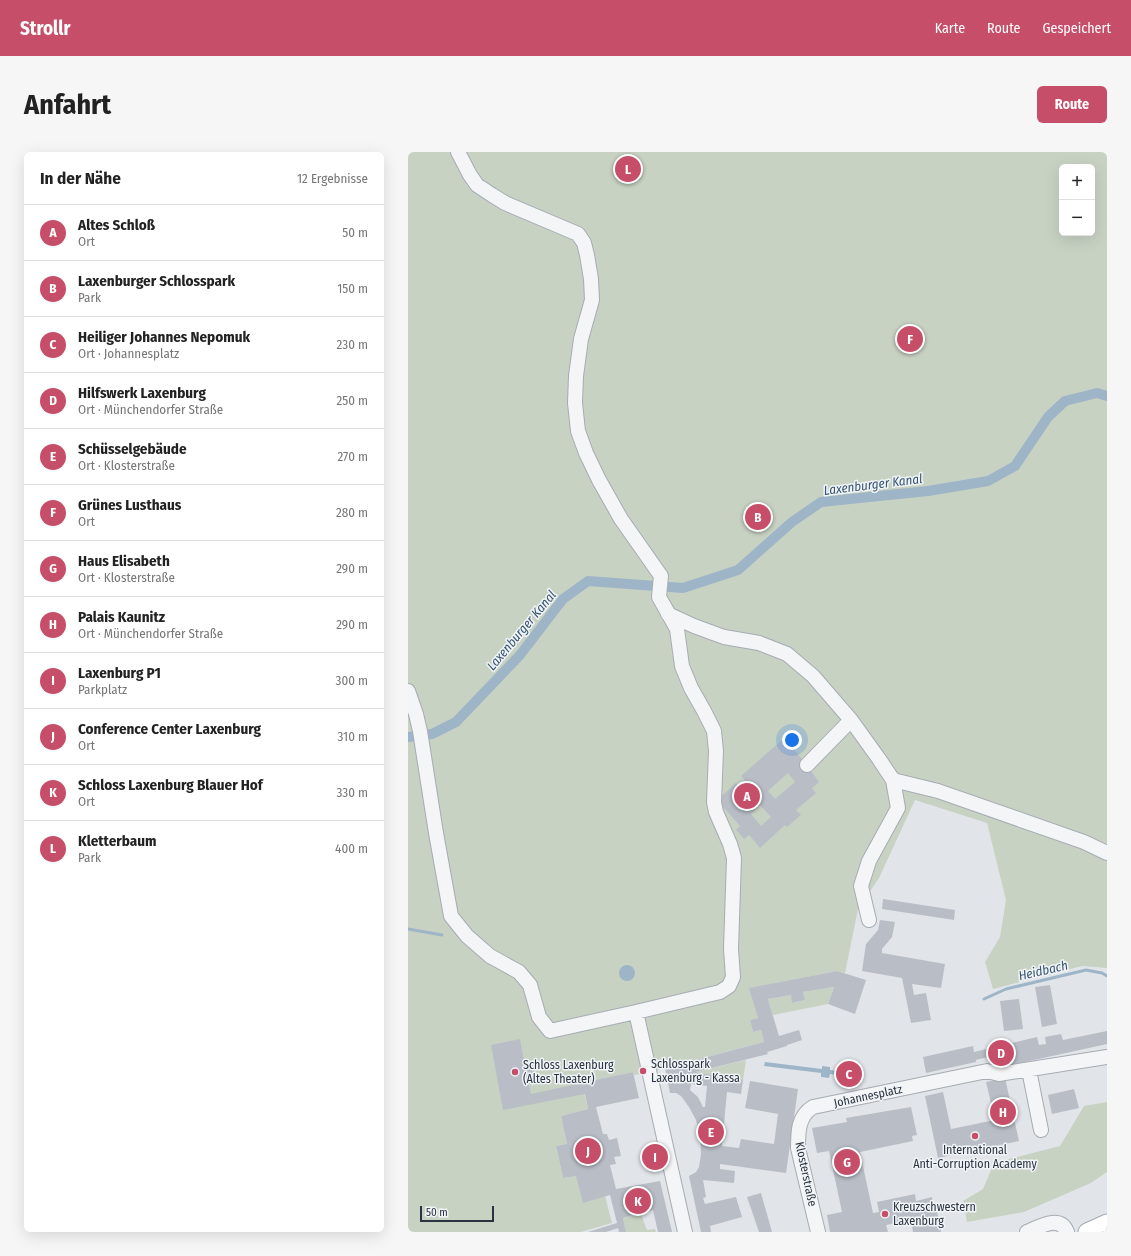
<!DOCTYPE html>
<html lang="de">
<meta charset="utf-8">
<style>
:root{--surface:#fff;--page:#f6f6f6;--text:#222;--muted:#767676;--line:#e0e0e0;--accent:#c64e69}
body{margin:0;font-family:"Fira Sans Condensed",sans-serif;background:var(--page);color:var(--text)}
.controls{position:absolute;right:12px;top:12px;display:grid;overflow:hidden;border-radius:6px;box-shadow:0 4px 16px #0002}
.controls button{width:36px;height:36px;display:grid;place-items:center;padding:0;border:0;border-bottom:1px solid var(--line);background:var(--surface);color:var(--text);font:20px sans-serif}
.scale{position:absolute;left:12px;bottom:10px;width:74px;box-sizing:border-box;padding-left:4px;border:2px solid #2a3440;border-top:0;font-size:11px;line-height:14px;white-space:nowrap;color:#2a3440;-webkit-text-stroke:3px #f1f4f7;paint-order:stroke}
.you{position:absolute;left:384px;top:588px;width:14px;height:14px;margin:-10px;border:3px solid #fff;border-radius:50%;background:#1a73e8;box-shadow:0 0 0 6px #1a73e833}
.badge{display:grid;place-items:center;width:26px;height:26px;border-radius:50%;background:var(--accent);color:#fff;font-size:13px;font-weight:700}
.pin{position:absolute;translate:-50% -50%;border:2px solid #fff;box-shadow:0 1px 4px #0006}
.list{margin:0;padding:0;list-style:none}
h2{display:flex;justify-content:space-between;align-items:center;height:52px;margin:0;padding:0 16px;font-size:17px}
h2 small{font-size:13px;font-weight:400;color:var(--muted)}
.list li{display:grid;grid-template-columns:26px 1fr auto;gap:12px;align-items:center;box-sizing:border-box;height:56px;padding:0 16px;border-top:1px solid var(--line)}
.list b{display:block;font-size:15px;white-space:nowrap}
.list p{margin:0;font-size:13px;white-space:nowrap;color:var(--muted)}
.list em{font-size:13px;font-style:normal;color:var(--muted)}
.map{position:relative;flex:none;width:699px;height:1080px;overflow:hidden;border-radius:6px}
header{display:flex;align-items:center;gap:24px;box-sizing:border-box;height:56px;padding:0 20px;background:var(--accent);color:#fff}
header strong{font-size:19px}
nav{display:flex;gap:22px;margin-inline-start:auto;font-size:14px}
.intro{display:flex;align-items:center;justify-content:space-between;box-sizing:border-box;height:96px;padding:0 24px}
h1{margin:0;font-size:28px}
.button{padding:10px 18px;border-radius:6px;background:var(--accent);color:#fff;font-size:14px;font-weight:700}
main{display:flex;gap:24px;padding:0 24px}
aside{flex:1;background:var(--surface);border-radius:6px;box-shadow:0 4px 16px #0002}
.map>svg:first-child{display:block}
.green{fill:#c8d2c3;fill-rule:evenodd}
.water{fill:#9eb5c7}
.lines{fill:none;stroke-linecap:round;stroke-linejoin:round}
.stream{stroke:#9eb5c7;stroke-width:3}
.canal{stroke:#9eb5c7;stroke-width:10}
.building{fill:#b9bec6;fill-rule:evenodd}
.minor-casing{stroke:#a6acb3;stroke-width:16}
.major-casing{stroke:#a1aab4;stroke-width:19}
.minor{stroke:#f4f5f7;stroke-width:14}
.major{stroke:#fff;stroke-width:17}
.poi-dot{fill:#c64e69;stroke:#f1f4f7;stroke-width:1.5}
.labels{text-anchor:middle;stroke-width:3;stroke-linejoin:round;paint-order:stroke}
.poi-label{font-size:12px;fill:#2a3440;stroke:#f1f4f7;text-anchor:start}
.street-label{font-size:12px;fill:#2a3440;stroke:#f1f4f7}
.water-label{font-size:13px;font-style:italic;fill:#375571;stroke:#f1f4f7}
</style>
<header>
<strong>Strollr</strong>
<nav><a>Karte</a><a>Route</a><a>Gespeichert</a></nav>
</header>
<div class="intro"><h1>Anfahrt</h1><a class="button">Route</a></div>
<main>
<aside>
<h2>In der Nähe<small>12 Ergebnisse</small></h2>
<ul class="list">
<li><span class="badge">A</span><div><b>Altes Schloß</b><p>Ort</p></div><em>50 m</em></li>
<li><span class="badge">B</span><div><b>Laxenburger Schlosspark</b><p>Park</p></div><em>150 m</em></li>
<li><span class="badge">C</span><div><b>Heiliger Johannes Nepomuk</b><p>Ort · Johannesplatz</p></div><em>230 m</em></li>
<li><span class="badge">D</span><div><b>Hilfswerk Laxenburg</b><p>Ort · Münchendorfer Straße</p></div><em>250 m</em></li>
<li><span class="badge">E</span><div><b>Schüsselgebäude</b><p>Ort · Klosterstraße</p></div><em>270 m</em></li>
<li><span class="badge">F</span><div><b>Grünes Lusthaus</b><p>Ort</p></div><em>280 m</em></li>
<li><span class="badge">G</span><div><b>Haus Elisabeth</b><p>Ort · Klosterstraße</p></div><em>290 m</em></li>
<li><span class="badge">H</span><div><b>Palais Kaunitz</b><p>Ort · Münchendorfer Straße</p></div><em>290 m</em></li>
<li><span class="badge">I</span><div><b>Laxenburg P1</b><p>Parkplatz</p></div><em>300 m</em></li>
<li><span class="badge">J</span><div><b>Conference Center Laxenburg</b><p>Ort</p></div><em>310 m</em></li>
<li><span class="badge">K</span><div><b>Schloss Laxenburg Blauer Hof</b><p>Ort</p></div><em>330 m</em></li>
<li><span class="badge">L</span><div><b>Kletterbaum</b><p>Park</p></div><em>400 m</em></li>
</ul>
</aside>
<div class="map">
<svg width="699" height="1080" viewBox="0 0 699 1080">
<rect width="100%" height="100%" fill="#e1e5e9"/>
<path class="green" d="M0,0H699V816L674,814L585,837L577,810L592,785L598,748L579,671L507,648L471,726L450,757L437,821L429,819L342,836L350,866L342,868L345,880L353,878L356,890L233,922L226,923L225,920L174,932L180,957L153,964L159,992L148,994L155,1026L168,1024L197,1044L204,1071L173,1080H0ZM654,15H684V81H654Z
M426,835L420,852L365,863L360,847L383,843L385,851L397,848L395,840Z
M338,908L335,928L288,920Z
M699,950V1020L683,1031L616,1060L559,1070L555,1049L575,1037L586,1011L652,994L676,954Z
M233,1062L239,1078L247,1077L248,1080H218L215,1066Z"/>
<path class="water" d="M211 821a8 8 0 1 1 16 0a8 8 0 1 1-16 0Z
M357,910L414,917V914L422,915V918L441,920L440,924L422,922L421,926L413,925V921L356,914Z"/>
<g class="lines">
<path class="stream" d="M0,777L34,783
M576,847L598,837L678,818L694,821L699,824"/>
<path class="canal" d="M0,585L24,582L48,570L112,503L155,447L180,429L275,436L330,418L384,370L413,350L520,339L580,329L607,314L640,265L657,249L689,241L699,244"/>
</g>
<path class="building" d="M495 187a7 7 0 1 1 14 0a7 7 0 1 1-14 0Z
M374,588L381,595H384L399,613L411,630L404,636L408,641L388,658L393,663L379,675L377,673L352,696L341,683L336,687L328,678L332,674L309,648L328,631L331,635L337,629L333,624ZM380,621L387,630L367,647L360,639ZM352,653L363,665L353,674L343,662Z
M475,747L547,758L546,768L474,757Z
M472,768L487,770L484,785L474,797V801L537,812L533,836L504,832L506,843L518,841L523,868L503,871L494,826L454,819L458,792L470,778Z
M429,819L458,828L447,862L420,852L426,835L395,840L397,848L384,851L383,843L360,847L371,884L391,878L394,888L379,893V894L359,900L360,902L288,920L335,928L333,942L319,940L314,994L331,996L333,987L366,992L370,962L337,956L342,929L390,937L378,1021L312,1012V1017L327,1019L326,1031L295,1028L298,1045L295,1046L297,1052L328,1045L334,1065L302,1074L303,1080H293L281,1024L288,1020L291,1015L293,1002L292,984L288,968L281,955L273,944L268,941H262L257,916L356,890L353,878L345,880L342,868L350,866L341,836ZM283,932L299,934L297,955H295L290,945L282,938Z
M642,833L649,872L634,875L627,835Z
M611,847L615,877L596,879L592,849Z
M699,879V892L594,915L592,902L568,908V910L518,921L515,905L565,894L566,900L629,885L631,893L638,892L637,885L653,882L655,888Z
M112,887L117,915L125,914L128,926L120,927L123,942L225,920L231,946L188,955L195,982H199L201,988L209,986L213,1004L206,1005L208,1012L202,1013L208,1037L252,1029L264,1080H250L245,1058L215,1066L218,1080H211L210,1076L198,1080H180L209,1071L202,1043L175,1051L168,1024L155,1026L148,994L159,992L153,964L180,957L177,942L95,958L83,893Z
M597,926L611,989L530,1006L517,944L535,940L543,977L587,968L578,930Z
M666,937L671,956L644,962L640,943Z
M503,955L509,983L504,984L505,989L452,1000L465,1061L471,1060L469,1050L507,1042L508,1049L524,1045L527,1060L529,1059L533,1080H505L503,1068L478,1073L480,1080H422L419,1063L434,1060L421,999L409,1001L404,976L439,970L438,966Z
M353,1041L364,1080H351L339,1045Z"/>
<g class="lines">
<g class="minor-casing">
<path id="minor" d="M260,462L286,474L316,485L351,491L379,502L405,524L443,568L471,607L485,628L530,639L676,690L699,701
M0,539L8,562L12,579L28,681L43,764L59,784L82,804L111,820L122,833L131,865L142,879L228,860L312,840L321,834L325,825L323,797L326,706L322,692L308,660L306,650L308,599L306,579L296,559L283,536L274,514L269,477L251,445L253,424L213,367L191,328L178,301L170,279L167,251L168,224L173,187L184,148L183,127L179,103L176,91L170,82L97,51L84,43L69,33L62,23L50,0
M399,613L443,568
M461,768L453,734L461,709L490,656L485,628
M228,860L277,1080
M621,918L633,978
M410,1080L390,996C390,980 390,964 405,955L579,919L591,922L699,905
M619,1080C631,1075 652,1062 659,1080"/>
</g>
<g class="major-casing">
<path id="major" d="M679,1080L699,1071"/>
</g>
<use href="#minor" class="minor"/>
<use href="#major" class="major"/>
</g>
<g class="poi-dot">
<circle cx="235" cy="919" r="4"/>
<circle cx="107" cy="920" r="4"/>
<circle cx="567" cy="984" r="4"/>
<circle cx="477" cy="1062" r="4"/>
</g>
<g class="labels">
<g class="poi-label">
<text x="243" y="916">Schlosspark<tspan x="243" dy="14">Laxenburg - Kassa</tspan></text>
<text x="115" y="917">Schloss Laxenburg<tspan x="115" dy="14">(Altes Theater)</tspan></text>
<text x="567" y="1002" text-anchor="middle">International<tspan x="567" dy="14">Anti-Corruption Academy</tspan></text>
<text x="485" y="1059">Kreuzschwestern<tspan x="485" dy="14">Laxenburg</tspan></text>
</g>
<g class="street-label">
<text transform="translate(460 944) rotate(-12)" y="4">Johannesplatz</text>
<text transform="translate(398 1022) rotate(78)" y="4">Klosterstraße</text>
</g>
<g class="water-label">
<text transform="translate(465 332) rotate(-7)" y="5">Laxenburger Kanal</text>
<text transform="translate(113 478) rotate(-50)" y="5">Laxenburger Kanal</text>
<text transform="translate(635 818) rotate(-13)" y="5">Heidbach</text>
</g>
</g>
</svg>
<div class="controls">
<button>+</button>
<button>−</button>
</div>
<div class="scale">50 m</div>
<div class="you"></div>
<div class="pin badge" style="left:339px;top:644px">A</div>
<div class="pin badge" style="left:350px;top:365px">B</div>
<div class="pin badge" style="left:441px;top:922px">C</div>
<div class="pin badge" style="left:593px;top:901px">D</div>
<div class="pin badge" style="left:303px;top:980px">E</div>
<div class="pin badge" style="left:502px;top:187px">F</div>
<div class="pin badge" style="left:439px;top:1010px">G</div>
<div class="pin badge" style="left:595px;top:960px">H</div>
<div class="pin badge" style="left:247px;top:1005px">I</div>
<div class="pin badge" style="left:180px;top:999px">J</div>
<div class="pin badge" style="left:230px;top:1049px">K</div>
<div class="pin badge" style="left:220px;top:17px">L</div>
</div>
</main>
